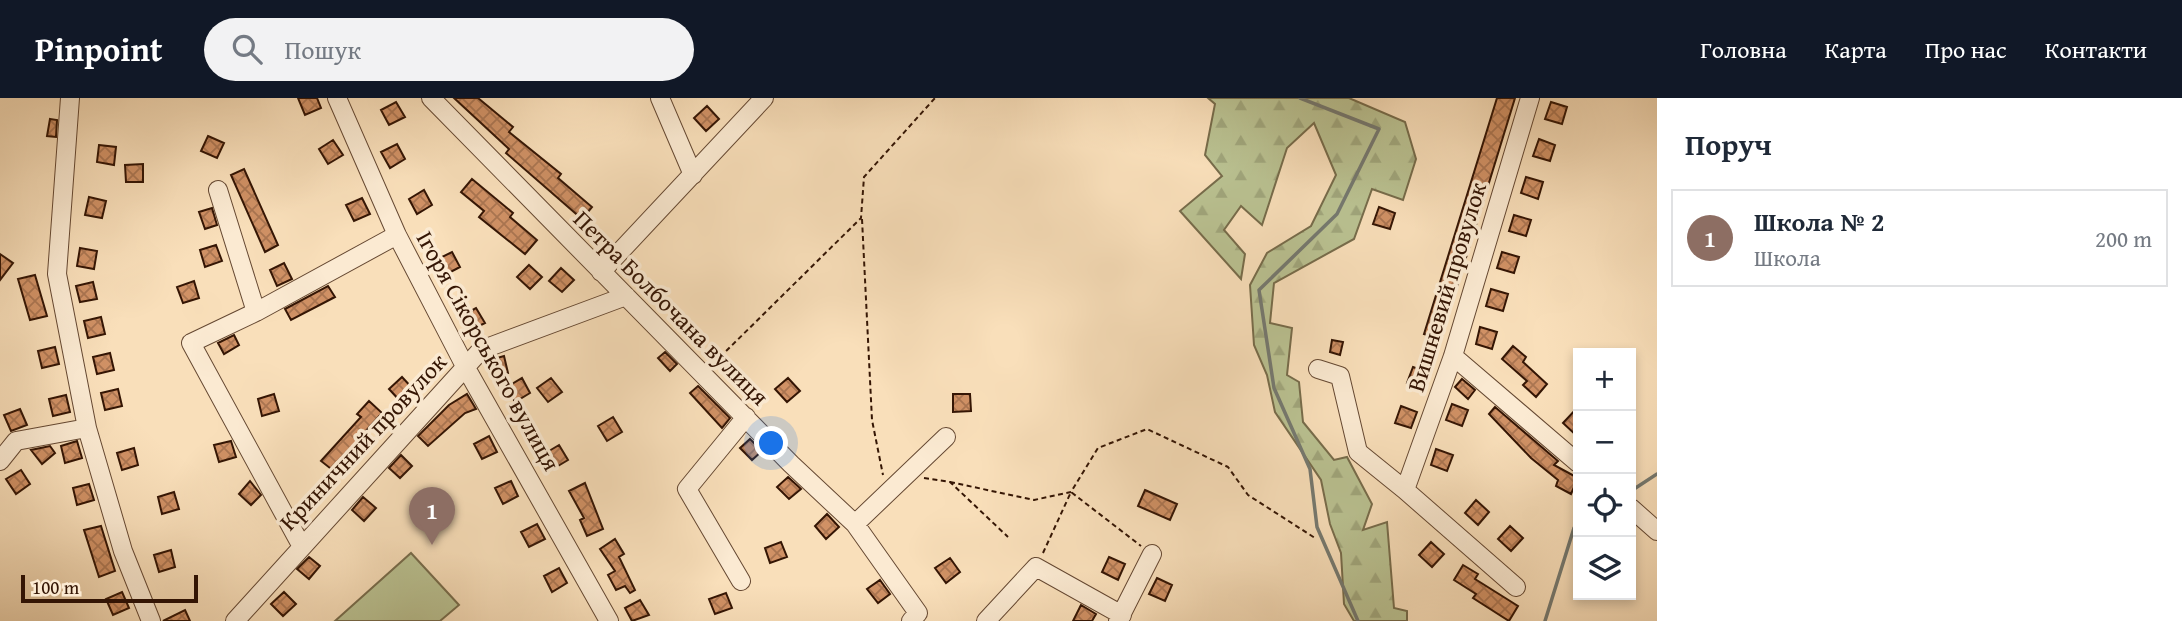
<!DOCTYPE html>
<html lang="uk">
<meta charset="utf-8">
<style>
:root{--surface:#fff;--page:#f2f2f3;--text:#1f2937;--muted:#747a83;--line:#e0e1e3;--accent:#111827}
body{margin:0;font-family:"Gentium Book Plus",serif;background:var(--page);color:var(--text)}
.controls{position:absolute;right:21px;bottom:21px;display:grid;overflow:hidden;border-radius:0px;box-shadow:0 4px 10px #0003}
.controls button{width:63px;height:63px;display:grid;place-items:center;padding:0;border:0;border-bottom:2px solid var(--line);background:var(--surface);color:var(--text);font:35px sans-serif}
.scale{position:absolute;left:21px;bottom:18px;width:177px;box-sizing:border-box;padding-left:7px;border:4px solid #341504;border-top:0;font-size:19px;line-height:24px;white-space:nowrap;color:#341504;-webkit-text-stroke:5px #fbead2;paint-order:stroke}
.you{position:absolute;left:772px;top:346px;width:24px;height:24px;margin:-18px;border:5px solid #fff;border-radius:50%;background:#1a73e8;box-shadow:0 0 0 10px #1a73e833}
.badge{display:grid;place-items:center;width:46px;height:46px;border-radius:50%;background:var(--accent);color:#fff;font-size:23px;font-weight:700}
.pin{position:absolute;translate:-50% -58px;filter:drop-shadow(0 2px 4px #0008)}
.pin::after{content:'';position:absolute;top:37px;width:24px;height:21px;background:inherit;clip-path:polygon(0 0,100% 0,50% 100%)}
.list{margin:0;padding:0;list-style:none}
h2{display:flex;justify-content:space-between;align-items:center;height:91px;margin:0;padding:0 28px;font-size:30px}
h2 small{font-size:23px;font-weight:400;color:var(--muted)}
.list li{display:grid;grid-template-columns:46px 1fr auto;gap:21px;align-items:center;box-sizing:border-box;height:98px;margin:0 14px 14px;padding:0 14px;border:2px solid var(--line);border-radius:0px}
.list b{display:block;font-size:26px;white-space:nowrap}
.list p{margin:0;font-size:23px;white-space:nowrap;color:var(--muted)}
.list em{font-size:23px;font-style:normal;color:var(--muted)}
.icon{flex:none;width:38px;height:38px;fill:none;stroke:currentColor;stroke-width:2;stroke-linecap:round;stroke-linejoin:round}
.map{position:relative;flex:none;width:1657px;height:523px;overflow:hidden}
header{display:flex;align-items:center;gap:42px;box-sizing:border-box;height:98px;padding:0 35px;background:var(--accent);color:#fff}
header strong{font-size:33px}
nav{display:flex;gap:38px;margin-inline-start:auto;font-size:24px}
.search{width:490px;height:63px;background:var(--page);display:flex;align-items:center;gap:18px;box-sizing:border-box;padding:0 24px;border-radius:38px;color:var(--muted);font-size:26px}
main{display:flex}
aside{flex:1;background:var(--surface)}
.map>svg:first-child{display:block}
.grass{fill:#bac292;stroke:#776c4b;stroke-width:2}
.forest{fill:url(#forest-firs);stroke:#776c4b;stroke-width:2}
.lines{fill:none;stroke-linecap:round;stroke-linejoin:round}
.stream{stroke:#757970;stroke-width:3.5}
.building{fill:url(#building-cross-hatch);stroke:#341504;stroke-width:2}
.minor-casing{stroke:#654832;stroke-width:20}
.path{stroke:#341504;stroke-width:2;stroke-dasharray:5 3.5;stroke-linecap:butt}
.minor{stroke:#fbead2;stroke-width:18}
.labels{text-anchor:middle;stroke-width:7;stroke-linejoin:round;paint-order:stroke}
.street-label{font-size:24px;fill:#341504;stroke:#fbead2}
</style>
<header>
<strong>Pinpoint</strong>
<div class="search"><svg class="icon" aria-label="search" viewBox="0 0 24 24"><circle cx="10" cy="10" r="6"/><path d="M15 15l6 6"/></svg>Пошук</div>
<nav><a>Головна</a><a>Карта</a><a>Про нас</a><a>Контакти</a></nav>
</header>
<main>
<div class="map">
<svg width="1657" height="523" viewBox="0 0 1657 523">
<defs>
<pattern id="forest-firs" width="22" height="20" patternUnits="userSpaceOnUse" patternTransform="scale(1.75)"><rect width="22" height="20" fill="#bac292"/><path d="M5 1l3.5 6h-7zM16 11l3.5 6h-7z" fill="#a0a67c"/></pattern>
<pattern id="building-cross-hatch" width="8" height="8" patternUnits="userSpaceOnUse" patternTransform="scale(1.75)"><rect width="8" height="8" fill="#d09165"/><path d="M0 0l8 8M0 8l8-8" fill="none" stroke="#aa7551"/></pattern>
</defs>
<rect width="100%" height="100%" fill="#f9dfba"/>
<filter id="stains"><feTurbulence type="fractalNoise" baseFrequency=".00286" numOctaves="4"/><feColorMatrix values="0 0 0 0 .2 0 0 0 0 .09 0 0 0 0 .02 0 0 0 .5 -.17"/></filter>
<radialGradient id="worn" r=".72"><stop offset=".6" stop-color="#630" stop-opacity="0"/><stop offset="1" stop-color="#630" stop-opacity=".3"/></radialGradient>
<path class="grass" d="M411,455L459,507L440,523H335Z"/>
<path class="forest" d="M1208,0H1349L1405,24L1416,61L1403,102L1372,91L1354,141L1274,185L1270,225L1292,230L1287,277L1299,284L1303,324L1334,362L1347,359L1372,406L1363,432L1387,424L1394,510L1407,513V523H1354L1344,506L1341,455L1330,426L1321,382L1275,314L1267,277L1254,247L1250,187L1267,155L1311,128L1336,77L1314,25L1287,50L1262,127L1241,108L1224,132L1245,156L1241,181L1180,113L1222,78L1205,57L1215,6Z"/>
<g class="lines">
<path class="stream" d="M1300,0L1379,31L1337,116L1259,192L1274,290L1310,371L1317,429L1358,523
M1631,393L1657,376
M1545,523L1574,430L1578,427"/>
</g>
<path class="building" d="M298,0H317L321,10L305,17Z
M454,0H478L513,29L509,34L561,76L558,80L592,109L582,121L506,55L509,51Z
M1497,0H1515L1441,241L1424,236Z
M396,4L405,19L389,27L381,12Z
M1551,4L1567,9L1562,26L1545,21Z
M707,8L719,21L706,33L694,20Z
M50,21L57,22L56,39L47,38Z
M208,38L224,45L217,60L201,53Z
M1539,41L1555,47L1550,63L1533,58Z
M333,42L343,57L328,66L319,51Z
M397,46L405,61L390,70L381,54Z
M99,47L116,49L114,67L97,64Z
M143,66V84H126L125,67Z
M244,71L278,147L265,154L231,77Z
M1526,79L1543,84L1538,101L1521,95Z
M472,81L513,115L510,119L537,142L525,156L479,119L484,113L461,94Z
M424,92L432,107L417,116L409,101Z
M89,99L106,103L102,120L85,117Z
M362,100L370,116L354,123L346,107Z
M1379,109L1395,115L1390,131L1373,126Z
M212,110L217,127L205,131L199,114Z
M1514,117L1531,122L1526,138L1509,133Z
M216,147L222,163L205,169L200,152Z
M80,150L97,153L94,171L77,168Z
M452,154L460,169L445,177L436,162Z
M1502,154L1519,159L1514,175L1497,170Z
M0,156L13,165L0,182Z
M284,165L292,181L277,188L270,172Z
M529,167L542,179L530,191L517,179Z
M561,170L574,182L562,194L549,183Z
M35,177L47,218L30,222L18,181Z
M194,183L199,200L183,205L177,189Z
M93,184L97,201L80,204L76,188Z
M328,188L335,199L291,222L285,211Z
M1491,191L1508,196L1503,213L1486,208Z
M476,210L485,225L469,233L461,218Z
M101,219L105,236L88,240L84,223Z
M1480,229L1497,234L1492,251L1476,246Z
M234,237L239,247L224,256L218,245Z
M1332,242L1343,244L1340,257L1330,254Z
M1513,248L1526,259L1523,264L1547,286L1536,299L1523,287L1527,283L1502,261Z
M55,249L59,266L42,270L38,253Z
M665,254L677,266L670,273L658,260Z
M110,255L114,272L97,276L93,259Z
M504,258L508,275L491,279L487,263Z
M1413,269L1429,275L1423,291L1407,285Z
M402,279L414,292L401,304L389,291Z
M522,280L530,295L515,304L507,289Z
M551,280L562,294L548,304L537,290Z
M788,280L800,293L787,304L775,291Z
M1462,281L1475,292L1468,301L1455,289Z
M698,288L730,320L722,330L690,295Z
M118,291L122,308L105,312L101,295Z
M274,296L279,313L262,318L258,301Z
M467,296L476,311L465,315L428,348L418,338L449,307Z
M953,296H970L971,313L953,314Z
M66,297L70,314L53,318L49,301Z
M369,303L382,315L364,335L367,338L335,374L321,363L361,319L357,316Z
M1452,306L1468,312L1462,328L1446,322Z
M1401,308L1417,314L1411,330L1395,325Z
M1495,309L1558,363L1554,367L1578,380L1571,396L1556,388L1558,382L1531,360L1489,316Z
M1578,309V339L1563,325Z
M20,311L27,327L11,333L4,317Z
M613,319L622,334L607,343L598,328Z
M489,338L497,354L482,361L474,346Z
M750,341L762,353L752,362L740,350Z
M77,343L82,360L65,365L61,348Z
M231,343L236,359L219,364L214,347Z
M559,347L568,362L553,371L544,356Z
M50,348L55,355L42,366L31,352Z
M134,350L138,367L122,372L117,355Z
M1436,351L1453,357L1447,373L1431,367Z
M401,357L412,368L400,380L389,370Z
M21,372L30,386L16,396L6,381Z
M788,379L801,391L789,401L777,389Z
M250,383L261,397L251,407L239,396Z
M511,383L518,398L503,406L495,390Z
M585,385L603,431L587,438L580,422L584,420L569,393Z
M89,386L94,402L77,407L73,390Z
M1145,392L1177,406L1170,422L1138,408Z
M174,394L179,411L162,416L158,399Z
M363,399L376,410L364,423L352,412Z
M1476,402L1489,414L1478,427L1465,415Z
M827,416L839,429L826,441L815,428Z
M537,426L545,441L529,449L521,434Z
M101,428L115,473L99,479L84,432Z
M1510,428L1523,440L1511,453L1498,441Z
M615,441L624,456L619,459L635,492L630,495L625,488L616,492L608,477L615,473L600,451Z
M781,444L787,459L770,465L765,450Z
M1431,444L1444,456L1432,469L1419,457Z
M171,452L175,469L159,474L154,457Z
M309,459L320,468L309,481L297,471Z
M1109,459L1125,466L1118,482L1102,474Z
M950,460L960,474L946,485L935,470Z
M1463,467L1478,476L1475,481L1518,508L1509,523L1473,500L1476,496L1454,482Z
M559,470L567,485L552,494L544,478Z
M1157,480L1172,487L1165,503L1149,496Z
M880,482L890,496L878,505L867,491Z
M122,494L129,510L113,517L106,501Z
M284,494L296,506L283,518L271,506Z
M726,495L732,510L715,516L709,501Z
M640,502L649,517L632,523L625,510Z
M1081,507L1096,516L1092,523H1073Z
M185,512L190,523H163Z"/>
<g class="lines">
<g class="minor-casing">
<path id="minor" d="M70,0L57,176L87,330L123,453L151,523
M337,0L397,137L466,270L609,523
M431,0L791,366L855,426L918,515L911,523
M660,0L693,77
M218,92L256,214
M601,174L764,0
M1453,258L1578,365
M1318,271L1340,278L1358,354L1405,392
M0,363L16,343L87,330
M1631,410L1657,433
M855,426L946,339
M301,447L191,245L256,214L397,137
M741,483L687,391L746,319
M1516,489L1405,392L1453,258L1530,0
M235,523L481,252L626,198
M986,523L1036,469L1122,517
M1118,523L1152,456"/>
</g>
<path class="path" d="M862,121L872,322L883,377
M714,265L861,120L864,79L935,0
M924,380L950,384L1008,439
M950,384L1034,402L1071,394L1098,350L1147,331L1228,369L1248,397L1315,440
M1043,455L1071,394L1141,448"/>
<use href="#minor" class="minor"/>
</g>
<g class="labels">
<g class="street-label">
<text transform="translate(1447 189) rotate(-73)" y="8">Вишневий провулок</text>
<text transform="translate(671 210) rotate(45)" y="8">Петра Болбочана вулиця</text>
<text transform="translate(488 253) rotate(61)" y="8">Ігоря Сікорського вулиця</text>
<text transform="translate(363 344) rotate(-47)" y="8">Криничний провулок</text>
</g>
</g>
<rect width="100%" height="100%" filter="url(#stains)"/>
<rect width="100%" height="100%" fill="url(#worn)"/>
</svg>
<div class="controls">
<button>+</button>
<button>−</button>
<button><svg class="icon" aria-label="locate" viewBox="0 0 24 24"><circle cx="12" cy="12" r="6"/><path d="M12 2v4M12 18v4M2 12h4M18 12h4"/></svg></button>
<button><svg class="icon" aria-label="layers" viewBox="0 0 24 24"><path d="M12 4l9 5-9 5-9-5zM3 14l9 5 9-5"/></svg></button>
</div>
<div class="scale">100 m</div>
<div class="you"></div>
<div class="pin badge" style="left:432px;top:447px;background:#8d6e63">1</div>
</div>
<aside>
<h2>Поруч<small></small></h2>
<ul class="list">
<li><span class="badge" style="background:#8d6e63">1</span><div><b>Школа № 2</b><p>Школа</p></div><em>200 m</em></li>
</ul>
</aside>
</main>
